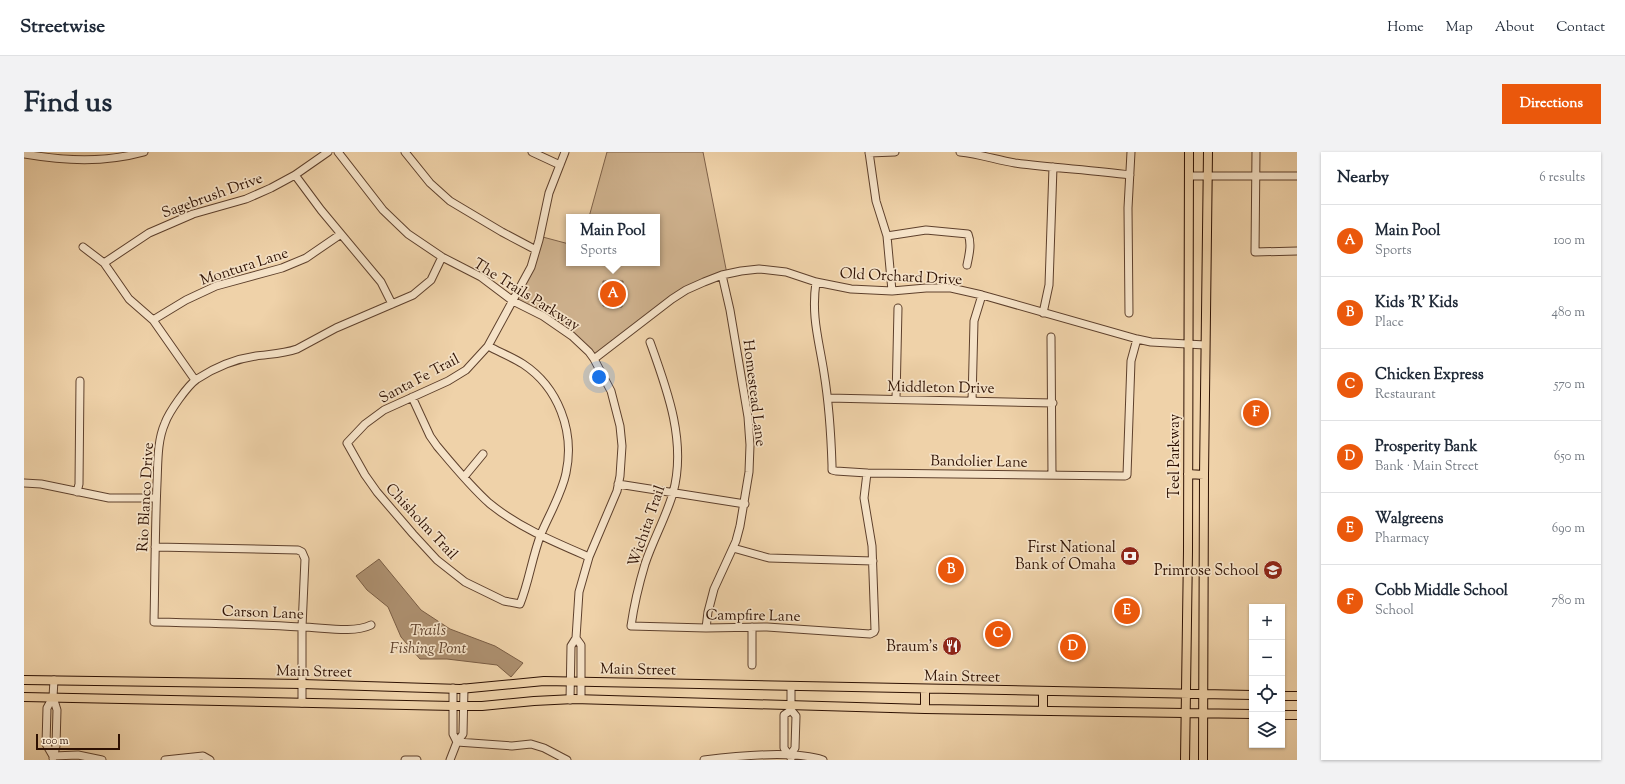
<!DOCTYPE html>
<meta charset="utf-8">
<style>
:root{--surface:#fff;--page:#f2f2f3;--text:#1f2937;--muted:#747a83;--line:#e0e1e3;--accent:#ea580c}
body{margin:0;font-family:"Sorts Mill Goudy",serif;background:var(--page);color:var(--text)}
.controls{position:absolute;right:12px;bottom:12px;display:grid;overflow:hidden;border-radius:0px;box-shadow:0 1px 3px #0004}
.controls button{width:36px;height:36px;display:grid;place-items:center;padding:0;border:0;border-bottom:1px solid var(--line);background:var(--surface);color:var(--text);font:20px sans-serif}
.scale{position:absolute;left:12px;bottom:10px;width:84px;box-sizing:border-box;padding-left:4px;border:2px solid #2d1002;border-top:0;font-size:11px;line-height:14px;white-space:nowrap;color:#2d1002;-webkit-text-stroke:3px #f5e2c7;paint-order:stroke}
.you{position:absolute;left:575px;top:225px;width:14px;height:14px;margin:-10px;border:3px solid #fff;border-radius:50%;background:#1a73e8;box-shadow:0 0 0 6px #1a73e833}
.badge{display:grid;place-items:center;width:26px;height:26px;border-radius:50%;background:var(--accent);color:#fff;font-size:13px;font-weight:700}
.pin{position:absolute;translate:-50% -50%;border:2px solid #fff;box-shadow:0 1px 4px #0006}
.popup{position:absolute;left:542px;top:62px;width:94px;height:52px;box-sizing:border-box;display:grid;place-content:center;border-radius:0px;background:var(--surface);filter:drop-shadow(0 1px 3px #0005);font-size:13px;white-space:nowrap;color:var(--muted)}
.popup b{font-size:15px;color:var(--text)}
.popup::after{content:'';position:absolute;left:50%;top:100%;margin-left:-8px;border:8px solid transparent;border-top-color:var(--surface)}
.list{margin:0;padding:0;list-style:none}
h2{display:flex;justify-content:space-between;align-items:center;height:52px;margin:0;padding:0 16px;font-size:17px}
h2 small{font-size:13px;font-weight:400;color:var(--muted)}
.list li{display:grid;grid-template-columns:26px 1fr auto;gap:12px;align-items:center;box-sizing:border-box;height:72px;padding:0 16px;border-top:1px solid var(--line)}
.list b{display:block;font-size:15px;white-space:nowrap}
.list p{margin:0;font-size:13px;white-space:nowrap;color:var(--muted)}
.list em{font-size:13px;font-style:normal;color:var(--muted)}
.icon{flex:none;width:22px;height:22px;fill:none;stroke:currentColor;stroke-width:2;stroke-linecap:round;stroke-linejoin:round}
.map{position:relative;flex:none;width:1273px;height:608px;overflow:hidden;border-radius:0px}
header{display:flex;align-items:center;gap:24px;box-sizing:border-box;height:56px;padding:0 20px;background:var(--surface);border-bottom:1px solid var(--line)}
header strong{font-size:19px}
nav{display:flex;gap:22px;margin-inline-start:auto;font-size:14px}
.intro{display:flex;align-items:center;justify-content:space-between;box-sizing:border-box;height:96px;padding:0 24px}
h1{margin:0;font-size:28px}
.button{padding:10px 18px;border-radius:0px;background:var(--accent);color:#fff;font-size:14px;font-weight:700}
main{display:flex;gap:24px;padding:0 24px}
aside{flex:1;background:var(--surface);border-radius:0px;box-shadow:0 1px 3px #0004}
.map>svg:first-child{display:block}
.green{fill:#ceb18d;stroke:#7e6048}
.water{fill:#ad9070;stroke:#7a5d44}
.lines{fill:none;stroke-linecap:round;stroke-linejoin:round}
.minor-casing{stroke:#5e402c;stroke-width:9}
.major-casing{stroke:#2d1002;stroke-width:10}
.minor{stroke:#f5e2c7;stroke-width:7}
.major{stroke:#efd2a9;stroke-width:8}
.labels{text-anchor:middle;stroke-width:3.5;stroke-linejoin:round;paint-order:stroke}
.street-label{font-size:15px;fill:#2d1002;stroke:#f5e2c7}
.poi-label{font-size:15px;fill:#2d1002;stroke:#f5e2c7;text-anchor:end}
.water-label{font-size:16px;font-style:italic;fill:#60432e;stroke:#f5e2c7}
</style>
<header>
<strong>Streetwise</strong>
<nav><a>Home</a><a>Map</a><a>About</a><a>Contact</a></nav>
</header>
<div class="intro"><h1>Find us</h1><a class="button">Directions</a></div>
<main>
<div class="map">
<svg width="1273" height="608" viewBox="0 0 1273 608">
<rect width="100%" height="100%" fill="#efd2a9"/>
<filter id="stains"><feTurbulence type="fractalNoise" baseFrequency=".005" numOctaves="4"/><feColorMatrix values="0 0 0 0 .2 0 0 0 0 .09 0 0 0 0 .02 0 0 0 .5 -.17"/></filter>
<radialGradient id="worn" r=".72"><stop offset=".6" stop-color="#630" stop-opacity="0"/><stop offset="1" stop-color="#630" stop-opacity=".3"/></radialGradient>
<path class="green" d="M583,0H679L703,122L662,138L570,207L549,185L489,149L507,115L515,84L545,92V111H633V65H565Z"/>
<path class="water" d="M579,129H599L598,155L579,154Z
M355,407L397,458L426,477L471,494L499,511L487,525L473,513L423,507H396L377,485L364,455L343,438L332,424Z"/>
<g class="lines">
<g class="minor-casing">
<path id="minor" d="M314,0L359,58L384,82L418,105L457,125L489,149L519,164L548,184L565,200L570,207L587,239L596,274L598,294L596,324L593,339L565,405L555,440L552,486L547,494L546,548
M381,0L406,31L426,49L478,80L512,98
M508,0L536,13
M845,0L852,49L863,84L868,139
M936,0C955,2 973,8 991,11C1029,16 1068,18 1106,23
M1232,0L1231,100L1273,99
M845,1L871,0
M0,2C41,9 80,11 120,0
M271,23L297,58L357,130L368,152
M1165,24H1273
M863,84L902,78L944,82C948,92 945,103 943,113
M59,95L80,111L105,147L129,168L171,228
M80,111L125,81L169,62L222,47L247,36L271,23L304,0
M792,130C787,165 795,188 800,221C805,252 807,282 808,313V318L812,319L843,321L1101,324L1103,323L1107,209L1113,187
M1019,161L1025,133L1029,15
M1105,161L1104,56L1107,0
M129,168L162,148L192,134L258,116L282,106L317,82
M1027,185L1028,323
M626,190C643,237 663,290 649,341C642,365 629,388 621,412C615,432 610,453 607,474L682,476L743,475L846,482L850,480L851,478L848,394L840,346L843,321
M464,194C475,200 488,205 499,212C534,235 551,279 542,321C538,341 525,363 517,382C508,405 505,430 496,452L480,449L441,430L413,408L389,382L353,340L341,323L323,291L341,272L360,258L424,229L442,218L464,194L507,115L515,88L525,41L541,0
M570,207L648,147L662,138L680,130L698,123L717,119L735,117L762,120L792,130L827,137L868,139L902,136H927L958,143L1113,187L1127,190L1181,193
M388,245L406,284L413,294C429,313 446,334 465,351C494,375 530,390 565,405
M804,246L1029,251
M872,247L874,156
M948,249L950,169L958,143
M440,325L459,302
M0,331L17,332L85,346H132
M594,332L721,352
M53,340L55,332L56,229
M131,395L274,398L278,400L281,407L278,475V551
M709,396L745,406L849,409
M347,473C328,482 298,475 277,475C228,472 179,471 130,470C131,424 131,377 133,331C134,311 133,289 141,271C145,260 163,234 173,227C190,216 211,207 232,204C246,202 259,202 273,197L312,176L389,143L407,128L418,105
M682,476L684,460L690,437L712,389L716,374L725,320L726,293L724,265L706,158L698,123
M552,486L557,493V547
M728,513V475
M429,536V582L433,590
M29,545L33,558L32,594L29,606
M767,558L760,563V596L767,606
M433,590L488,594L507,592L520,596L543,608
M766,603L771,596L772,564L767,558V534
M29,604L22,592L23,556L29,545L30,528
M29,604L54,603L78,608
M141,608L179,604L186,608
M381,608H393
M426,608L433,590L439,582L440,536
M680,608C712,604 769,598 799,608"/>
</g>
<g class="major-casing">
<path id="major" d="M1164,322L1180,323
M0,528L278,532L436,537L520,529L1228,543
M1258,544H1273
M0,545L429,554H458L510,549L550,547L901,557L1228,562
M901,557V538
M1019,558V539
M1258,563H1273
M1161,608L1164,399L1165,0
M1179,608L1180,323L1184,0"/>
</g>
<use href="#minor" class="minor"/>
<use href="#major" class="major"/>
</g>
<defs>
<g id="bank-disc" transform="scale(1)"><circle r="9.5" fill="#8f2418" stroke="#f5e2c7"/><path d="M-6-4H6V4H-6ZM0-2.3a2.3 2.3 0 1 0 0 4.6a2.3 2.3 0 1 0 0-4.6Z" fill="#fff"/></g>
<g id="school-disc" transform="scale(1)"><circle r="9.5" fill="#8f2418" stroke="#f5e2c7"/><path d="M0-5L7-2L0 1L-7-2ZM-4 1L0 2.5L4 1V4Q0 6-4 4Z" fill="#fff"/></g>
<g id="restaurant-disc" transform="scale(1)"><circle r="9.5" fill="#8f2418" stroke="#f5e2c7"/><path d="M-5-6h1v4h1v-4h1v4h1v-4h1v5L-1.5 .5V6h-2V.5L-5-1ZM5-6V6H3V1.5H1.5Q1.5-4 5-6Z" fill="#fff"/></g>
</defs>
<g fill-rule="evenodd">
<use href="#bank-disc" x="1106" y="404"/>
<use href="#school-disc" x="1249" y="418"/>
<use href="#restaurant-disc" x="928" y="494"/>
</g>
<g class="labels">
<g class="street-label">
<text transform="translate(188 43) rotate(-20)" y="5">Sagebrush Drive</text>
<text transform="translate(220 114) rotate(-18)" y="5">Montura Lane</text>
<text transform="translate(877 124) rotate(3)" y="5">Old Orchard Drive</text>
<text transform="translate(503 142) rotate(32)" y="5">The Trails Parkway</text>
<text transform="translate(395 226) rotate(-28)" y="5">Santa Fe Trail</text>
<text transform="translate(917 235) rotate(1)" y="5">Middleton Drive</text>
<text transform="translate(731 241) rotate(83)" y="5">Homestead Lane</text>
<text transform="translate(1150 304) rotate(-90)" y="5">Teel Parkway</text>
<text transform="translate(955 309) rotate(1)" y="5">Bandolier Lane</text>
<text transform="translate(121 345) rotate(-87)" y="5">Rio Blanco Drive</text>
<text transform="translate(398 369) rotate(47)" y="5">Chisholm Trail</text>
<text transform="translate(622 374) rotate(-71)" y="5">Wichita Trail</text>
<text transform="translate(239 460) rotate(2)" y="5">Carson Lane</text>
<text transform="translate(729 463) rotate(1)" y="5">Campfire Lane</text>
<text transform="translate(614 517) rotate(1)" y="5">Main Street</text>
<text transform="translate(290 519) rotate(1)" y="5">Main Street</text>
<text transform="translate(938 524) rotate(1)" y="5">Main Street</text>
</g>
<g class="poi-label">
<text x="1092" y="400">First National<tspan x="1092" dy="17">Bank of Omaha</tspan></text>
<text x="1235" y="423">Primrose School</text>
<text x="914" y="499">Braum's</text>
</g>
<g class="water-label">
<text x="404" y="483">Trails<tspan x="404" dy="18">Fishing Pont</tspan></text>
</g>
</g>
<rect width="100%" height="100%" filter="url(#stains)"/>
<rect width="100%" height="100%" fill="url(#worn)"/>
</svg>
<div class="controls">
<button>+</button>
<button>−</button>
<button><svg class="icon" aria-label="locate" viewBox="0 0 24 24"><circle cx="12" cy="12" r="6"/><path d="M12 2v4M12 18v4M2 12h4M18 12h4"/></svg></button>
<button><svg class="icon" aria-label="layers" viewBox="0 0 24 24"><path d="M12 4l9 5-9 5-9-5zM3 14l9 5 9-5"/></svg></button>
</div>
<div class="scale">100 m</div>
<div class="you"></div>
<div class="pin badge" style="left:589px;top:142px">A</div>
<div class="popup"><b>Main Pool</b>Sports</div>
<div class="pin badge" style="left:927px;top:418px">B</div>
<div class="pin badge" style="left:974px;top:482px">C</div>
<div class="pin badge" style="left:1049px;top:495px">D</div>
<div class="pin badge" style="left:1103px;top:459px">E</div>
<div class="pin badge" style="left:1232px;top:261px">F</div>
</div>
<aside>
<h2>Nearby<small>6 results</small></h2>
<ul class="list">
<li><span class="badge">A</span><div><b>Main Pool</b><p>Sports</p></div><em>100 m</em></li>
<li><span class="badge">B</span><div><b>Kids 'R' Kids</b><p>Place</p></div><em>480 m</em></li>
<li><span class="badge">C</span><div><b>Chicken Express</b><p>Restaurant</p></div><em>570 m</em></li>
<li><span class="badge">D</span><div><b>Prosperity Bank</b><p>Bank · Main Street</p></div><em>650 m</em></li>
<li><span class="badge">E</span><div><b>Walgreens</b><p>Pharmacy</p></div><em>690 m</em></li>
<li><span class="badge">F</span><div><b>Cobb Middle School</b><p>School</p></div><em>780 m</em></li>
</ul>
</aside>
</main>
